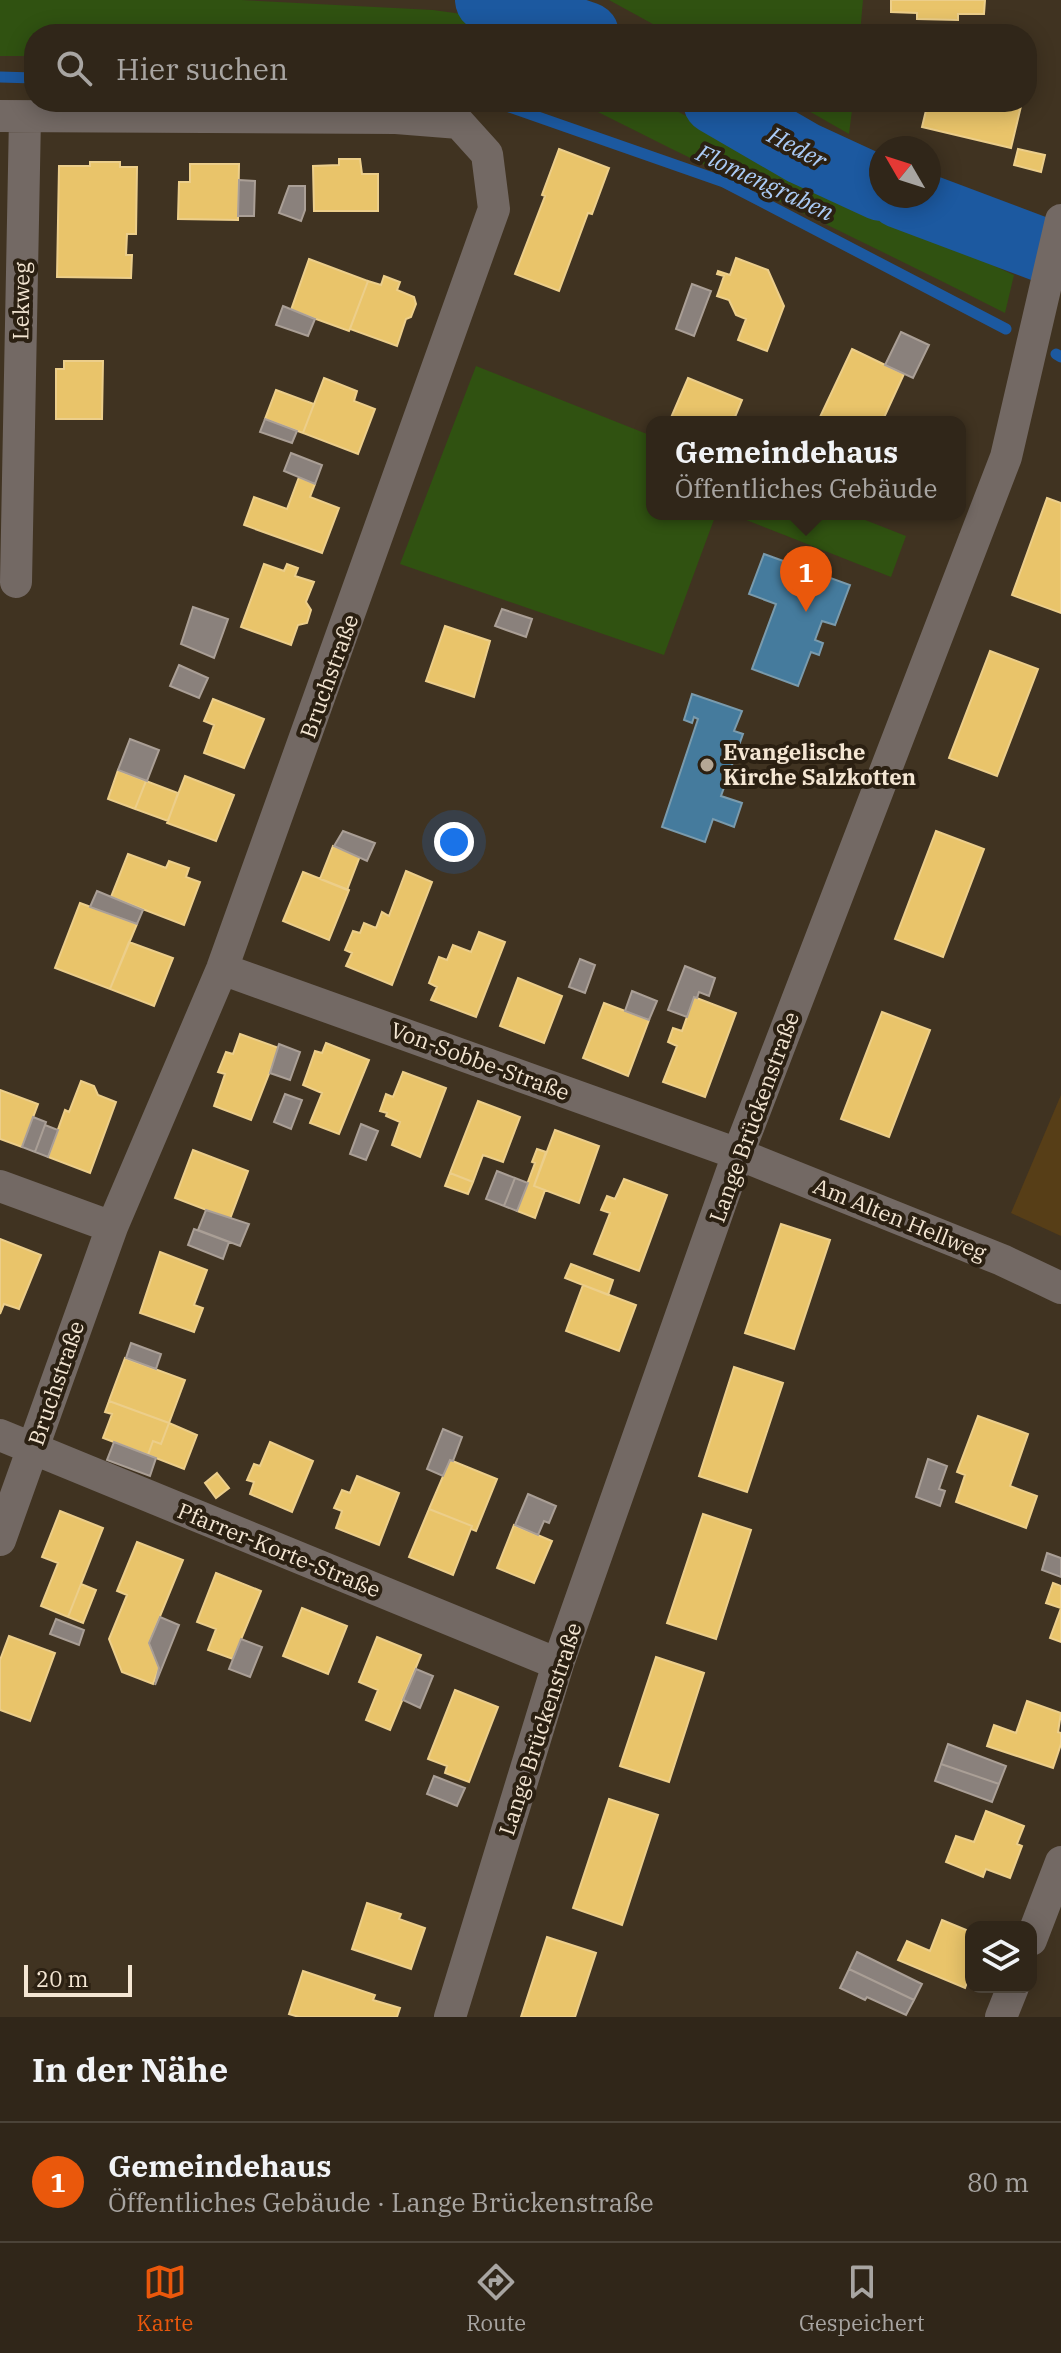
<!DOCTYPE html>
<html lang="de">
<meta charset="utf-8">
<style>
:root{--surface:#302619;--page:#3c3226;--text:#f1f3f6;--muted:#a8a5a2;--line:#4b4338;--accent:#ea580c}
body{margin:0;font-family:"IBM Plex Serif",serif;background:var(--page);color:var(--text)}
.controls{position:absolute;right:24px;bottom:24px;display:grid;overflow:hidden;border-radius:16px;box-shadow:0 4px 20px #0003}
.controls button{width:72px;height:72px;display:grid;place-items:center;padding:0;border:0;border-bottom:2px solid var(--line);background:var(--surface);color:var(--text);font:40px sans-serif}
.compass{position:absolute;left:869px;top:136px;width:72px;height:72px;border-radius:50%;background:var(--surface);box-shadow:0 4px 20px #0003;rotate:309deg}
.scale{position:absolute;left:24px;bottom:20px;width:108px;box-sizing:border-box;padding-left:8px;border:4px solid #f4e6d3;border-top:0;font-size:22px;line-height:28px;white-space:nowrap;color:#f4e6d3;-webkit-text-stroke:6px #2b2012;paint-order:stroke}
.you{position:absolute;left:454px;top:842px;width:28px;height:28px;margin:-20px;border:6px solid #fff;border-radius:50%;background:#1a73e8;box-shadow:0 0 0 12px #1a73e833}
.badge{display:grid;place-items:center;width:52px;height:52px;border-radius:50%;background:var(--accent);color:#fff;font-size:26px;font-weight:700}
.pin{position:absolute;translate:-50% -66px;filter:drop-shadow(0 2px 4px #0008)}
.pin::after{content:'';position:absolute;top:42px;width:28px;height:24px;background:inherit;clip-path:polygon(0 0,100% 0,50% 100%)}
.popup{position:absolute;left:646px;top:416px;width:320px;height:104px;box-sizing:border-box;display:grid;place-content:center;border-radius:16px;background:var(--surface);filter:drop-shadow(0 2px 6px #0005);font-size:26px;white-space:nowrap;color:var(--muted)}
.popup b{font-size:30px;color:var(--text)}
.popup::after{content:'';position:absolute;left:50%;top:100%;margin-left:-16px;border:16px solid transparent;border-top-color:var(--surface)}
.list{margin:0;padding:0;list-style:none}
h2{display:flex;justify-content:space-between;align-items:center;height:104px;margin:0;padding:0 32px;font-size:34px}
h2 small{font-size:26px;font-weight:400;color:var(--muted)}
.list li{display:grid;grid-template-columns:52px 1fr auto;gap:24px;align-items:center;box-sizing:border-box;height:120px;padding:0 32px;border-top:2px solid var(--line)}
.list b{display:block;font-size:30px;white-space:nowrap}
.list p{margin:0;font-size:26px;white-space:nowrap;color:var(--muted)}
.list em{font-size:26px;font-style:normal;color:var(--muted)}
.icon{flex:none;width:44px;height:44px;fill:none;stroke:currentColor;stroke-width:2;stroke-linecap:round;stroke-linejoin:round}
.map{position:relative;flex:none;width:1061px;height:2017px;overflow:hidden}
.search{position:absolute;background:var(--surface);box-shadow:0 4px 20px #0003;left:24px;right:24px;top:24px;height:88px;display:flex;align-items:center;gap:20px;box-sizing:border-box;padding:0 28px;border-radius:32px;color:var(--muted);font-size:30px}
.sheet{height:224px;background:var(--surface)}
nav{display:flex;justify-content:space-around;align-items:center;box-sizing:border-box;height:112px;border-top:2px solid var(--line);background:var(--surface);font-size:22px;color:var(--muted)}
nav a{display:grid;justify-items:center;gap:4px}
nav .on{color:var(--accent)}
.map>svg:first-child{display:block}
.built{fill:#573e17}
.green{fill:#305211}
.homes{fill:#e9c46a;stroke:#ecce8a;stroke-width:2}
.public{fill:#457b9d;stroke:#7a9bad;stroke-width:2}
.industry{fill:#8a817c;stroke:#aa9f96;stroke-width:2}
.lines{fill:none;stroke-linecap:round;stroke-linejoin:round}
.stream{stroke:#1c59a0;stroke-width:11}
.river{stroke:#1c59a0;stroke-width:64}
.minor{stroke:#736964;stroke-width:32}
.poi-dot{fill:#b5a795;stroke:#2b2012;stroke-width:3}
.labels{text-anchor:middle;stroke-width:8;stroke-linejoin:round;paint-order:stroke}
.street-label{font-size:22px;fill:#f4e6d3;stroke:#2b2012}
.poi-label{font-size:22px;font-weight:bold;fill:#f4e6d3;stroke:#2b2012;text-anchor:start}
.water-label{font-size:24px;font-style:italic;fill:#abcbf6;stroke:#2b2012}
</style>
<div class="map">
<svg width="1061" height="2017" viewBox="0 0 1061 2017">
<rect width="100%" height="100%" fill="#403321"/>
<path class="built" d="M1061,1095V1236L1011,1213Z"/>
<path class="green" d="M0,0H241L433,10L491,18L535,34H34V56H0Z
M609,0H863L860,34H671Z
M578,102H660L862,210L887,216L1014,275L1005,313C863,241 720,174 578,102Z
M793,102H853L849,134Z
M476,366L652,436V514H716L664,655L400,564Z
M731,514H850L906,536L891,577Z"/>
<path class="homes" d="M891,0H985L984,14H958V20L917,19V13L891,12Z
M928,102H1022L1011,148L922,127Z
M559,149L609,168L592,214L588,213L559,291L515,274L545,196L542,195Z
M1018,149L1045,155L1041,172L1014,165Z
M339,159H360L362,174H378V211H314L313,166L339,165Z
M90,162H120V167H137L136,234H127L126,255H132L131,278L57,277L59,166H90Z
M190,164H239L238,220L178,219L179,182H190Z
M736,258L768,270L784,306L767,351L738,340L746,319L736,315L729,300L717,296L724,276L717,274L718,271L730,275Z
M309,259L368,281L349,331L291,310Z
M384,276L400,282L397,290L414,297L416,304L411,317L406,319L397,346L350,329L368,281L381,285Z
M852,349L904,374L882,422H831L820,417Z
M64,361H103L102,419H56V369H64Z
M324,378L357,391L354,401L375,409L358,454L303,433Z
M688,378L742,400L733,422H675L670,420Z
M276,390L314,404L303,433L265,419Z
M299,477L315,484L310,497L339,508L322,553L244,525L254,497L287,509Z
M1047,498L1061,503V613L1012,595Z
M264,564L284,571L287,564L298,568L295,576L314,582L306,602L311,610L307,623L298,625L291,645L241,627Z
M445,626L490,641L474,697L426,681Z
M990,651L1038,669L997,776L949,758Z
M213,699L264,719L244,768L204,753L214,725L204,721Z
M118,770L146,781L135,809L108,799Z
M185,776L234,795L216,841L167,823Z
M146,781L178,793L168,821L135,809Z
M936,831L984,849L943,957L895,939Z
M333,846L360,856L347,890L320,879Z
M128,854L166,868L169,861L189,868L186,877L200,882L184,925L111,897Z
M406,871L432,882L392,985L346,966L352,953L345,950L353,931L360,933L364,923L376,928L382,912L389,916Z
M303,872L349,890L329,940L283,921Z
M80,903L137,924L110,989L55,968Z
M479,932L505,942L476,1017L431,1000L437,987L429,983L439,957L447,960L453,945L471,952Z
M129,942L173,958L154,1006L110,989Z
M518,978L562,996L544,1043L500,1026Z
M694,997L736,1013L705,1097L663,1082L677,1046L668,1042L673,1028L682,1031Z
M604,1003L649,1020L628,1076L583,1058Z
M882,1012L930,1030L889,1137L841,1119Z
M240,1034L279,1048L251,1120L214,1106L225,1074L218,1072L226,1052L233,1054Z
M326,1043L369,1060L339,1134L310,1123L322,1093L303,1085L315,1051L322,1053Z
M403,1072L446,1088L420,1157L392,1145L400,1122L386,1116L387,1113L380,1111L386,1094L393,1097Z
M81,1081L94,1086L98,1095L116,1102L90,1173L48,1157L65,1110L69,1112Z
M0,1090L38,1104L22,1147L0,1139Z
M478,1101L520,1117L503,1162L483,1155L473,1182L450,1173Z
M555,1130L599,1146L579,1203L534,1186Z
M537,1149L546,1152L534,1186L545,1190L535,1218L517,1211L535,1163L532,1162Z
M193,1150L248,1171L230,1219L175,1198Z
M450,1173L473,1182L468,1194L445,1186Z
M624,1179L667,1195L639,1271L594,1254L610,1213L601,1210L607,1196L615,1199Z
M781,1224L830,1240L794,1349L745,1333Z
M0,1239L41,1255L19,1309L4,1304L0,1314Z
M160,1252L207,1270L194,1305L203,1308L194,1332L140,1313Z
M571,1264L613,1280L608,1295L565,1278Z
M583,1285L636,1305L619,1351L566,1331Z
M125,1358L185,1380L169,1423L109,1401Z
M734,1367L783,1383L747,1492L699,1476Z
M109,1401L169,1423L161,1444L153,1441L148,1455L103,1438L112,1414L105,1412Z
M978,1416L1028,1434L1010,1486L1037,1496L1026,1528L956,1502L965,1475L957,1472Z
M169,1423L197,1435L184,1469L148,1455L153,1441L161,1444Z
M270,1442L313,1461L292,1512L250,1494L254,1482L247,1480L254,1464L260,1466Z
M450,1460L497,1479L476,1531L471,1529L472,1526L429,1509Z
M217,1473L229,1488L216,1498L205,1483Z
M357,1476L399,1493L379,1545L336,1528L342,1511L334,1508L342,1490L350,1493Z
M429,1509L472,1526L453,1575L409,1557Z
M60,1511L103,1528L68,1617L41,1606L58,1563L42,1557Z
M703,1514L751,1530L716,1639L667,1623Z
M514,1525L552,1541L534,1583L497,1568Z
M137,1542L183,1560L149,1643L159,1668L153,1684L122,1672L109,1639L127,1595L117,1591Z
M216,1573L261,1591L233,1659L208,1650L216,1629L197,1622Z
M1053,1583L1061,1586V1642L1050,1638L1061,1608L1046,1603Z
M81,1584L96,1590L83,1623L68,1617Z
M302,1608L347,1626L328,1674L283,1656Z
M9,1636L55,1653L30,1721L0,1710V1660Z
M377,1637L421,1655L390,1730L366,1720L378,1690L359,1682Z
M656,1657L704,1673L669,1782L620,1766Z
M455,1690L498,1707L469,1782L445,1773L447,1766L428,1759Z
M1027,1701L1061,1713L1058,1732L1061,1733V1744L1053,1768L987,1746L994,1725L1016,1733Z
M609,1799L658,1815L622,1925L573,1908Z
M986,1811L1024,1826L1017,1844L1022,1846L1010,1878L986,1869L983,1877L946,1862L956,1836L974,1842Z
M367,1903L401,1914L399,1919L425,1928L411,1969L352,1949Z
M942,1920L971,1932V1972L965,1988L898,1960L907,1941L930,1951Z
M547,1937L596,1953L575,2017H521Z
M303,1971L375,1995L373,2000L400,2008L397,2017H299L289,2014Z"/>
<path class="public" d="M764,554L850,585L835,625L822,621L815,640L823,643L819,655L811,652L798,686L752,669L776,604L749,594Z
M692,694L742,711L734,731L743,734L721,796L742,803L734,827L713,819L705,842L662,827L698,719L694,717L692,723L684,720Z"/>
<path class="industry" d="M239,180L255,181L254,216H238Z
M289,186H305V210L301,221L279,213Z
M692,284L711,291L694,336L676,329Z
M283,306L315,319L308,336L276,325Z
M901,332L929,345L913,378L885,365Z
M265,419L297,431L292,443L260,432Z
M291,453L322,465L315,484L284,471Z
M193,607L228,619L214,658L181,644Z
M502,609L532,619L526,637L495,626Z
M179,665L208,678L199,698L170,686Z
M130,739L159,750L147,781L118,770Z
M343,831L375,843L367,861L334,846Z
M97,891L143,910L137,924L90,907Z
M580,959L595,965L585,993L569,987Z
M685,966L715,978L709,996L699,992L697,998L694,997L687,1017L668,1010Z
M632,991L657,1001L649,1020L625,1011Z
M279,1044L300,1052L290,1080L270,1073Z
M285,1094L302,1100L291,1129L274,1122Z
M33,1117L46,1122L35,1152L22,1147Z
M361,1124L378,1131L366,1160L350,1154Z
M45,1125L58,1130L48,1157L35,1152Z
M497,1171L515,1178L504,1206L486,1199Z
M515,1178L528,1183L517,1211L504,1206Z
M206,1210L249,1224L240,1246L198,1230Z
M194,1229L229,1242L223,1259L188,1245Z
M131,1343L161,1354L156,1369L126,1358Z
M443,1429L462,1437L453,1461L450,1460L443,1476L427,1469Z
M114,1442L156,1458L150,1476L107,1460Z
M928,1459L947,1466L939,1489L945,1491L940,1506L916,1497Z
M528,1494L556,1506L549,1523L544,1521L538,1535L515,1525Z
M1047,1553L1061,1558V1577L1042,1570Z
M160,1617L179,1625L155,1685L159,1668L149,1643Z
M56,1619L84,1630L79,1645L50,1634Z
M241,1639L262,1647L250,1677L229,1669Z
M416,1669L433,1676L420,1708L403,1700Z
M948,1744L1006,1766L999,1784L941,1764Z
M941,1764L999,1784L992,1802L935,1781Z
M434,1776L465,1788L457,1806L427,1794Z
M857,1952L922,1984L914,2000L849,1969Z
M849,1969L914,2000L906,2015L867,1997L865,2000L840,1988Z"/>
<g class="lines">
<path class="stream" d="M0,77L34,78
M495,102L724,182L1006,329
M1056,354L1061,357"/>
<path class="river" d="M487,0L587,34
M715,102L803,153L881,189
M899,196L1061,257"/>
<path class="minor" d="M0,116L396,118L459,123L487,154L494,209L222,969L112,1227L0,1540
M16,582L25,117
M222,969L738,1154L1002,1260L1061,1288
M0,1186L112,1227
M0,1435L558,1664
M1031,1940L1061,1862
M450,2017L558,1664L738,1154L1006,457L1061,220
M1001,2017L1013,1987"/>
</g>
<circle class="poi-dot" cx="707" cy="765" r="8"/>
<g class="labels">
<g class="street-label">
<text transform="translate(21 301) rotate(-89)" y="8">Lekweg</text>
<text transform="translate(329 676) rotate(-70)" y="8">Bruchstraße</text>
<text transform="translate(480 1061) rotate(20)" y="8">Von-Sobbe-Straße</text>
<text transform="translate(754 1117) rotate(-70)" y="8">Lange Brückenstraße</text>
<text transform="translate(900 1219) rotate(22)" y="8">Am Alten Hellweg</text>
<text transform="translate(56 1383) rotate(-71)" y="8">Bruchstraße</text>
<text transform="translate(279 1550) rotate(22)" y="8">Pfarrer-Korte-Straße</text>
<text transform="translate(540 1729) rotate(-72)" y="8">Lange Brückenstraße</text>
</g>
<g class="poi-label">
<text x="723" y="760">Evangelische<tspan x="723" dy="25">Kirche Salzkotten</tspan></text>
</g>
<g class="water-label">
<text transform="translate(797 148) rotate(28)" y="8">Heder</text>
<text transform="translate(765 183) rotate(25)" y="8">Flomengraben</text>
</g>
</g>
</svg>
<div class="controls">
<button><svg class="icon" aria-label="layers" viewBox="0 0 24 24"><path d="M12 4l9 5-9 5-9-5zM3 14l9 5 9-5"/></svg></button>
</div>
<svg class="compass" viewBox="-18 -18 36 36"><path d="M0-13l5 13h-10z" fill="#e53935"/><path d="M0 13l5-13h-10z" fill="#a8a5a2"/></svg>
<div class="scale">20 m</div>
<div class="you"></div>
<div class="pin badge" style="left:806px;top:612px">1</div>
<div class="popup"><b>Gemeindehaus</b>Öffentliches Gebäude</div>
<div class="search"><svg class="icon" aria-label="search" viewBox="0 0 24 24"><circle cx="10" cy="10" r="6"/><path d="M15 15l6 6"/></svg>Hier suchen</div>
</div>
<section class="sheet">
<h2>In der Nähe<small></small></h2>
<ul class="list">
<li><span class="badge">1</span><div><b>Gemeindehaus</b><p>Öffentliches Gebäude · Lange Brückenstraße</p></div><em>80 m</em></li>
</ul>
</section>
<nav>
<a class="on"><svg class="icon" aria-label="map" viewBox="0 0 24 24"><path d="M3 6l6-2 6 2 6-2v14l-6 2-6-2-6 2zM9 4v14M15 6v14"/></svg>Karte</a>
<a><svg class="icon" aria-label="directions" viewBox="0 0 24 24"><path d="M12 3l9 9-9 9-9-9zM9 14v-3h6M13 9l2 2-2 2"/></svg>Route</a>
<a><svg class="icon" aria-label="saved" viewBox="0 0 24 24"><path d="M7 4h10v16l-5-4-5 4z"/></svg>Gespeichert</a>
</nav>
